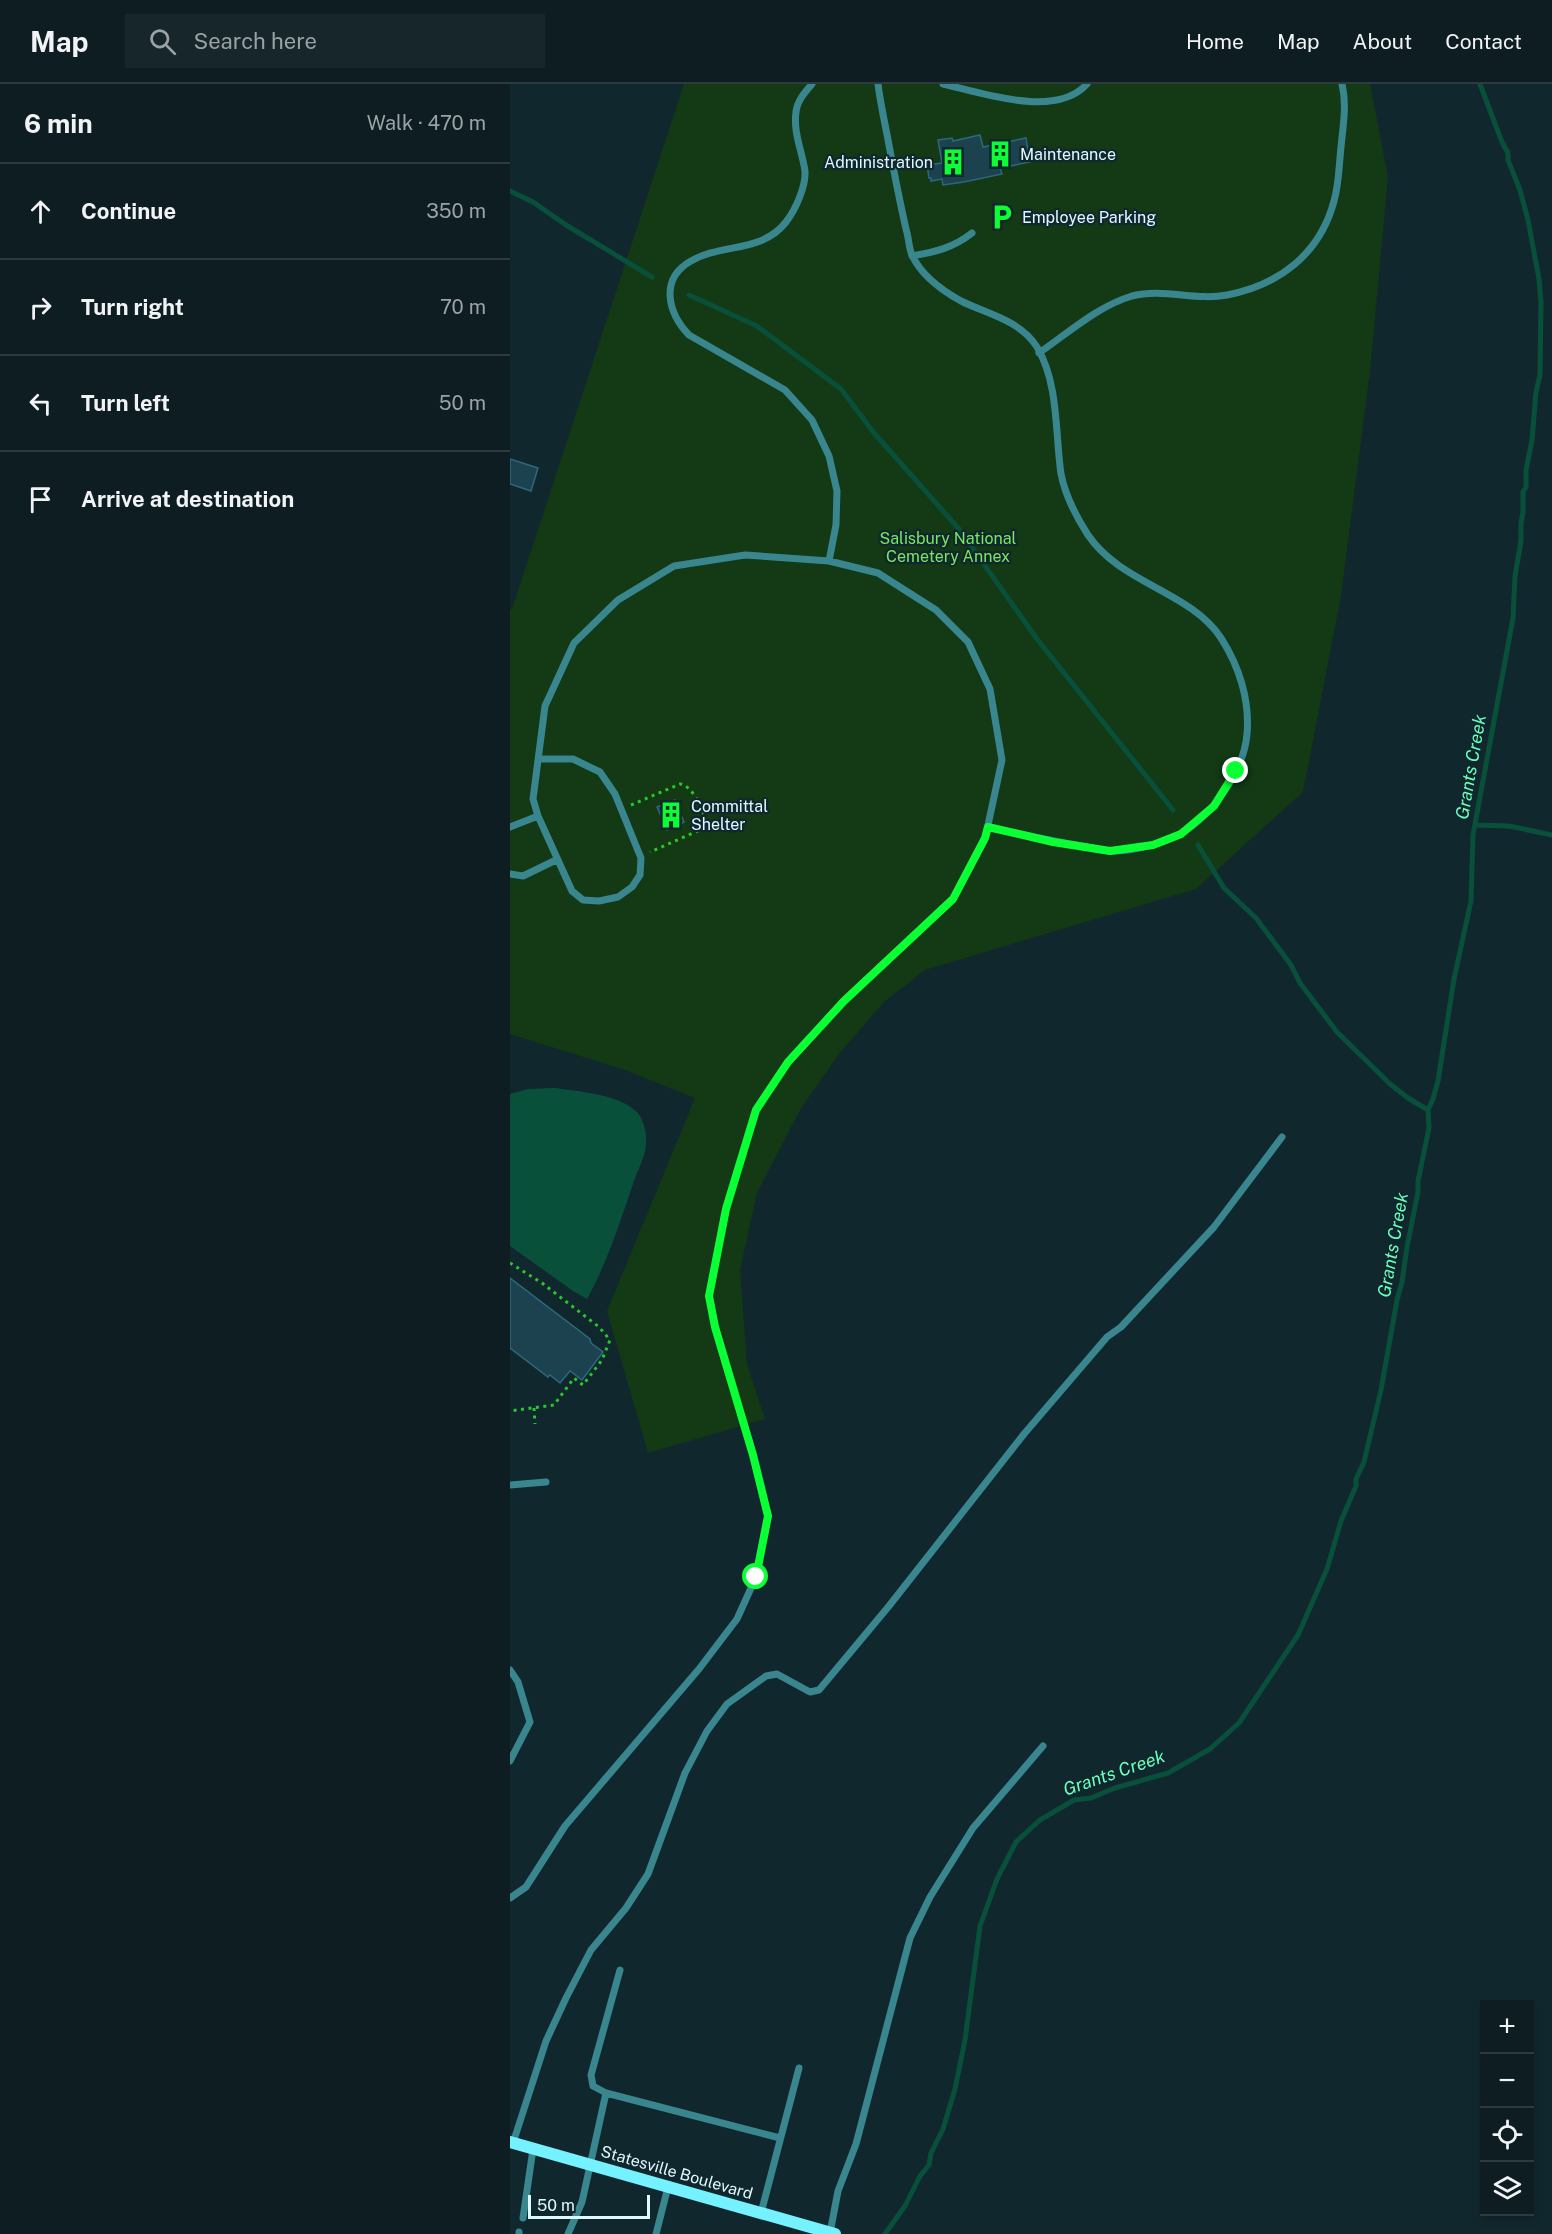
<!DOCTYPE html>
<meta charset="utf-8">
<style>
:root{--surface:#0d1d22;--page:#16262a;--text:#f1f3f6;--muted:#9aa2a5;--line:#2d3b40}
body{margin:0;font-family:"Public Sans",sans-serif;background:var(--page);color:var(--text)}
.controls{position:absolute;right:18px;bottom:18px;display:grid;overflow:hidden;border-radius:0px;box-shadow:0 3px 9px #0003}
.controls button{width:54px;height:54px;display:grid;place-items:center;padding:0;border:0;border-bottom:2px solid var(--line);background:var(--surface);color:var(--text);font:30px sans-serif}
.scale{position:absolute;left:18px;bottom:15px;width:122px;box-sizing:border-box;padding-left:6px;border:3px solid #def9ff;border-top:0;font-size:16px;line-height:21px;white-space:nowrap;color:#def9ff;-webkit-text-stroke:4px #11272e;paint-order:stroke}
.stop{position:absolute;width:18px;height:18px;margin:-14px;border:4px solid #0aff34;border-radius:50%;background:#fff}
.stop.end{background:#0aff34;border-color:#fff;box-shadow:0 2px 6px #0008}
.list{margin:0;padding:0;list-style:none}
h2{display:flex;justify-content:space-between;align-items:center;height:78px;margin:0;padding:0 24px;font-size:26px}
h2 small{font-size:20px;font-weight:400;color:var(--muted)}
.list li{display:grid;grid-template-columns:39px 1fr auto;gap:18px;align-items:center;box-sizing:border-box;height:96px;padding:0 24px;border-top:2px solid var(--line)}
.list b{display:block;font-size:22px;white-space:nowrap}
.list em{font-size:20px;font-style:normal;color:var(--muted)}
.icon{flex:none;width:33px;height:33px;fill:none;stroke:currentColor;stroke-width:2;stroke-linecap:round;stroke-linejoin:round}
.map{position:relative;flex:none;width:1042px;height:2150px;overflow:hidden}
header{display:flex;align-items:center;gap:36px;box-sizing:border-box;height:84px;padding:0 30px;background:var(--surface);border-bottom:2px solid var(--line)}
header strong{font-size:28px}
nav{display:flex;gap:33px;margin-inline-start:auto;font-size:21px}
.search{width:420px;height:54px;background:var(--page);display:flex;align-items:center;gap:15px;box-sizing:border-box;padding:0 21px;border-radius:0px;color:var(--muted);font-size:22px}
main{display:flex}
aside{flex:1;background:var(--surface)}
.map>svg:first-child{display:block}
.green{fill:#133915}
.water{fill:#09503b}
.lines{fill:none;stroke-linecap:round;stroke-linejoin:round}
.stream{stroke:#09503b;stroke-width:5}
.building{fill:#1c4250;stroke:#2d687d;stroke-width:1.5}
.path{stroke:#2bc62d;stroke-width:3;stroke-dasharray:3 4.5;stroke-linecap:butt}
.lane{stroke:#3a868f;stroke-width:7}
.secondary{stroke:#75f2ff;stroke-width:12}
.route{stroke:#0aff34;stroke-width:8}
.labels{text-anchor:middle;stroke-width:4.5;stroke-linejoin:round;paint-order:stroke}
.poi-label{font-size:16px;fill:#def9ff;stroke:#11272e;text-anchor:start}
.park-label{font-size:16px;fill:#7ae762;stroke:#11272e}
.street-label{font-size:16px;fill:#def9ff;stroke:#11272e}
.water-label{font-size:18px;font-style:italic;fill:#6cffbb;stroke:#11272e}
</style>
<header>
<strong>Map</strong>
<div class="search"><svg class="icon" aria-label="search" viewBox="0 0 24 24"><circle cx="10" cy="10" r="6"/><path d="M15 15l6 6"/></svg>Search here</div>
<nav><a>Home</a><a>Map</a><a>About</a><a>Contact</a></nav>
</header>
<main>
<aside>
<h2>6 min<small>Walk · 470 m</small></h2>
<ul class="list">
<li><svg class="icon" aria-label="ahead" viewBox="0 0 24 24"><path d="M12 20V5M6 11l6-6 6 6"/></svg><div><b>Continue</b></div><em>350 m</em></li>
<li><svg class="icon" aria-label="right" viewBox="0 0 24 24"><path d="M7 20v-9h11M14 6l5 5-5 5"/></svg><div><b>Turn right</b></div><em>70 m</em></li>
<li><svg class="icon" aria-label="left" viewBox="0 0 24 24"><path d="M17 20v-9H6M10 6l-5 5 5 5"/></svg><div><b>Turn left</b></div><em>50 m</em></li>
<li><svg class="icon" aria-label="arrive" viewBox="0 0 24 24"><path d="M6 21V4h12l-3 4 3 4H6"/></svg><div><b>Arrive at destination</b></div></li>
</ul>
</aside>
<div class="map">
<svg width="1042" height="2150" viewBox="0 0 1042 2150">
<rect width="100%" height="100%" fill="#11272e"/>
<path class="green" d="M174,0H860L878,93L860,287L831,512L793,708L686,805L415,886L374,918L328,971L290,1026L247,1109L230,1186L237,1280L255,1335L138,1369L97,1227L185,1014L115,986L0,950V525H2Z"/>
<path class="water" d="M44,1004C67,1007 117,1011 130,1032C134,1039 137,1051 136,1059C136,1070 129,1084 125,1094C111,1135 98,1177 77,1215L63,1207L0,1162V1010L18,1005Z"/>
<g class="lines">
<path class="stream" d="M0,107L23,118L56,141L142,193
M179,211L247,242L331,305L364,349L449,445L527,555L663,726
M966,741L999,742L1042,751
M688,761L714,804L746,834L781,881L790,899L827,948L880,1000L898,1014L918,1026
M375,2150L395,2122L410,2092L419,2081L421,2069L433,2045L445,2005L455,1956L470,1842L487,1795L506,1758L530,1736L564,1716L581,1714L605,1704L658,1689L700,1665L729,1639L788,1551L817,1485L831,1437L846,1402V1395L854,1378L871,1306L887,1216L892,1198L897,1163L908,1108V1097L919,1044L918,1026L923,1015L928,997L944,895L961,817L963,751L1003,534L1005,492L1011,457V439L1013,428V408L1016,403V386L1022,356L1026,308L1030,291L1031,219L1029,195L1018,136L1010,106L998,76V69L992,58L970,0"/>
</g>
<path class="building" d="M470,51L473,63L516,54L520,78L490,84L492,90L454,98L433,101L432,95L421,97V94H419L417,81L432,79L428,56L442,54L443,57Z
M0,375L28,384L21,407L0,400Z
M165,716L174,738L157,746L147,723Z
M0,1194L80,1255L81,1259L93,1268L72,1296L60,1287L50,1299L40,1291L38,1293L0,1264Z"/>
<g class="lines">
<path class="path" d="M121,721L170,700C181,700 196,728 195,738C194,742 192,743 190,746L140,768
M0,1179L32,1199L89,1243L100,1256L92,1276L73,1301L64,1294L44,1321L0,1327
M24,1324L25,1340"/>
<path class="lane" d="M302,0C295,8 287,17 286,28C283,48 292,67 295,87C296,102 286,125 276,138C252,169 212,159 181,177C149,195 158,229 179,251L275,306L302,336L319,372L327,407L326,441L319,477
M368,0C371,24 377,48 381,72C386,98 391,124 397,149C399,156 399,165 402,171C411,191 433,207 451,217C477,230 510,236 527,263C549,300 545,349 551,390C555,410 567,434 578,451C611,500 680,507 711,554C729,582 740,616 737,650C734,687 702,732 670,750C653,760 619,768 599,767C590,766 581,764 572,762C540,757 509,750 478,743
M433,0C472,9 546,35 577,0
M402,172C425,168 443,164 462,149
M529,269C558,249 588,222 622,212C654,204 685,217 717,211C769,201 810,170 824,117C829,100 829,81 831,63C833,42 837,21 832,0
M0,743L28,732
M0,790L13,792L46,776
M0,1401L36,1398
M0,1586L8,1598L20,1638L0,1677
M0,1814L16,1803L55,1742L189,1585L227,1535L246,1493L258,1432L243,1371L205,1243L199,1212L216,1125L246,1026L278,978L334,917L443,815L475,755L492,676L480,605L458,558L426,526L368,489L319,477L235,471L164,482L108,516L64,559L35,622L23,715L28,732L62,807L73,816L89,817L108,813L122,803L130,791L131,774L105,710L90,688L63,675H30
M110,1886L81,1991L83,2002L96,2009L270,2054
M3,2059L36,1957L56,1914L81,1866L116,1824L138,1790L175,1689L197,1647L217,1620L256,1592L267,1590L300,1608L309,1606L379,1522L514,1350L597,1253L611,1243L704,1143L772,1053
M251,2129L289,1984
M13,2134L23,2065
M320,2149L328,2107L346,2060L400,1854L420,1813L463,1744L533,1662
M9,2150V2148
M58,2150L72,2118L96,2009
M146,2150L158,2103"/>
<path class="secondary" d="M0,2058L325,2150"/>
</g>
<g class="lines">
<path class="route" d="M246,1493L258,1432L243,1371L205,1243L199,1212L216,1125L246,1026L278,978L334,917L443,815L475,754L478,743L543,758L600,767L643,761L671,750L704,722L726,687"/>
</g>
<defs>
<g id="building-bare" transform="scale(2.07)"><path d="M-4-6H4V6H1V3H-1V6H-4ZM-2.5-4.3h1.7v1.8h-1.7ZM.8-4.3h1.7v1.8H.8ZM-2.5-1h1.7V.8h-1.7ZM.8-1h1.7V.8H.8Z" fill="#0aff34" stroke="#11272e" stroke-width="2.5" paint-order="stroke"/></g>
<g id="parking-bare" transform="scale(2.07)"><path d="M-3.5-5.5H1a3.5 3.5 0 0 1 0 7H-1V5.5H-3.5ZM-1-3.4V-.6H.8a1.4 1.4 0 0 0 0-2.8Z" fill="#0aff34" stroke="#11272e" stroke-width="2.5" paint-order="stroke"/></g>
</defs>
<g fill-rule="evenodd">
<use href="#building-bare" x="490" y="70"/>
<use href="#building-bare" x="443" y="78"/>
<use href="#parking-bare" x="492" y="133"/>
<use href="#building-bare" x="161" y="731"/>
</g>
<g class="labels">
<g class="poi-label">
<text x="510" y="76">Maintenance</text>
<text x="423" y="84" text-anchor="end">Administration</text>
<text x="512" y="139">Employee Parking</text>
<text x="181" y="728">Committal<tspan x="181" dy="18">Shelter</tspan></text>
</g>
<g class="park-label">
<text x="438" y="460">Salisbury National<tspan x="438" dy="18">Cemetery Annex</tspan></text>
</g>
<g class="street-label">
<text transform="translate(167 2088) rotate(16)" y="6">Statesville Boulevard</text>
</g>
<g class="water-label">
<text transform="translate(961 683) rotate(-80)" y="6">Grants Creek</text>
<text transform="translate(883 1161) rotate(-80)" y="6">Grants Creek</text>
<text transform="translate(604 1689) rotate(-19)" y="6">Grants Creek</text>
</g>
</g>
</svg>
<div class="controls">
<button>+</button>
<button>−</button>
<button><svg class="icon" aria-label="locate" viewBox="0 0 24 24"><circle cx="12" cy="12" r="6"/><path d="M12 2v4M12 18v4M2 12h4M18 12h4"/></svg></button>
<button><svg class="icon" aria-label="layers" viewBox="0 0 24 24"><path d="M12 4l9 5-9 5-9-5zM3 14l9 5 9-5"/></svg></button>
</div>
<div class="scale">50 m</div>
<div class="stop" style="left:246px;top:1493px"></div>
<div class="stop end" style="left:726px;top:687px"></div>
</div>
</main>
